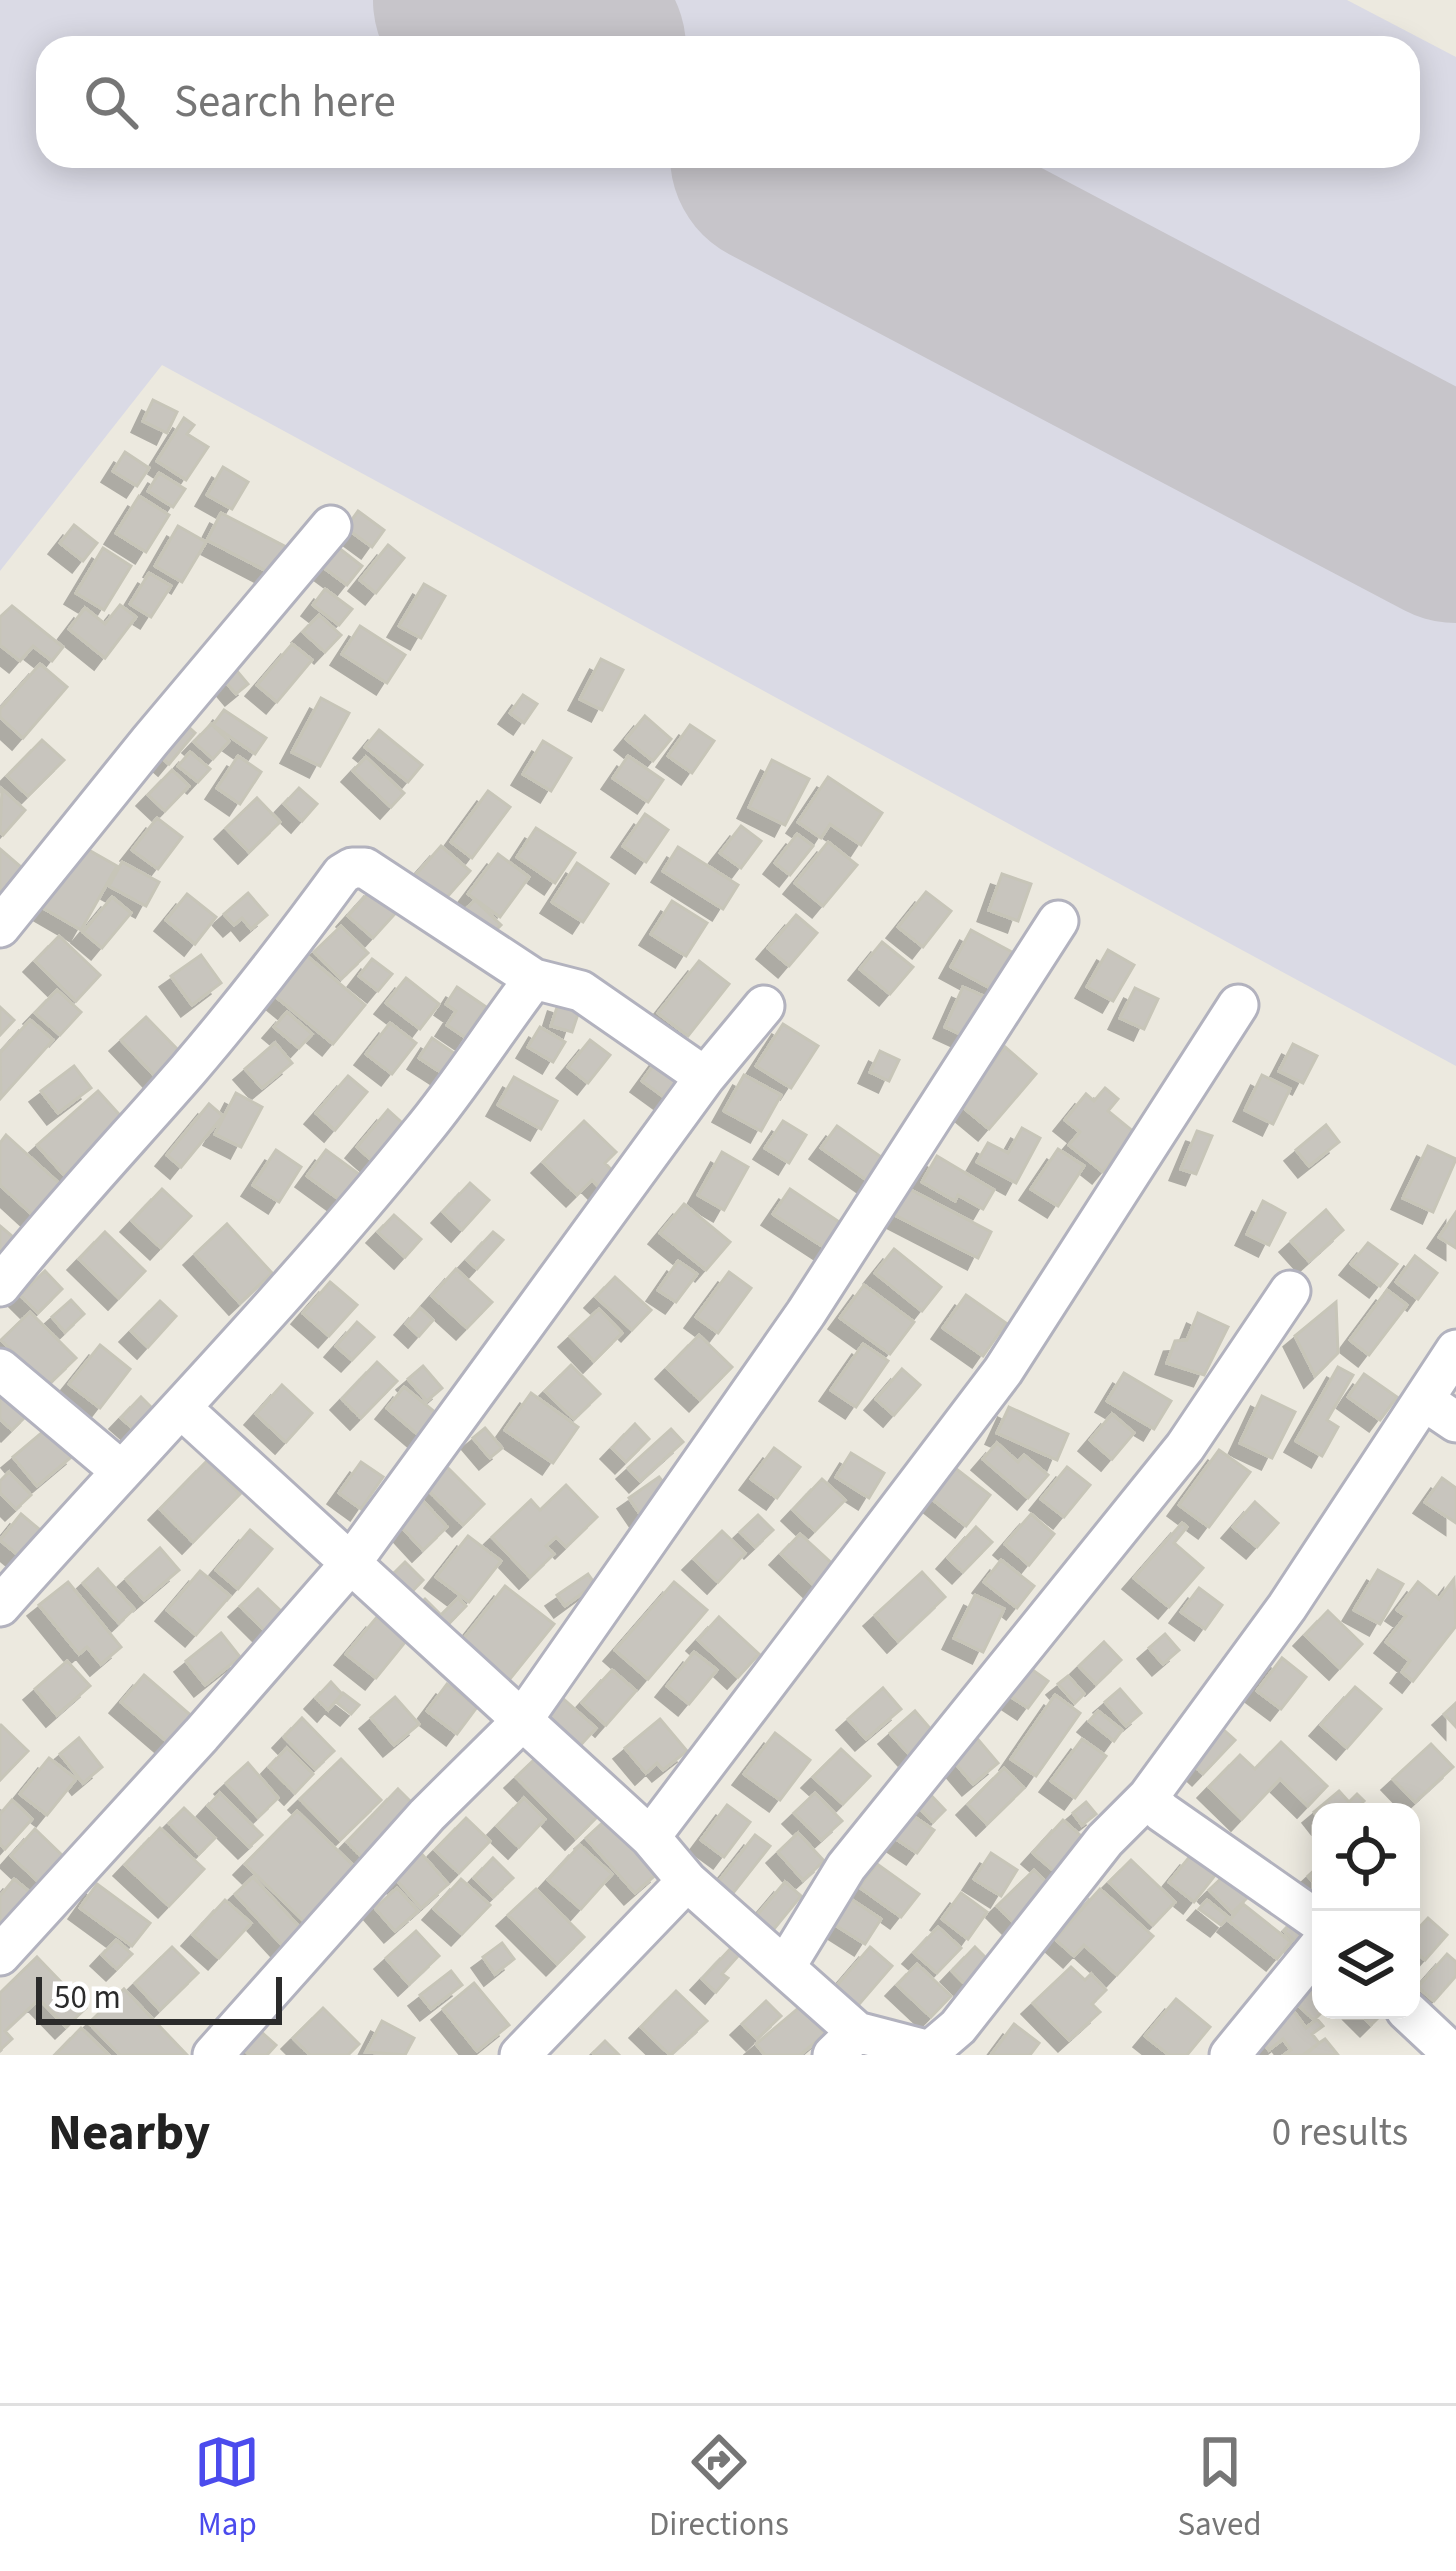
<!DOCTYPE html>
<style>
:root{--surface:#fff;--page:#f2f2f2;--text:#222;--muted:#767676;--line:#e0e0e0;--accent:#4b4bed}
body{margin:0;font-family:"Source Sans 3",sans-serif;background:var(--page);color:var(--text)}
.controls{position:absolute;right:36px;bottom:36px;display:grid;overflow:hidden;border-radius:24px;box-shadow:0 6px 30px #0003}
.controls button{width:108px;height:108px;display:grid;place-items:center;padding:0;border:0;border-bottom:3px solid var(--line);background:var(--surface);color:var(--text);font:60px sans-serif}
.scale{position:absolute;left:36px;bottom:30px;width:246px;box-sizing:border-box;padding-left:12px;border:6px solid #2b2b2b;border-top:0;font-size:33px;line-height:42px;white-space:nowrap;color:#2b2b2b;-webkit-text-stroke:9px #fff;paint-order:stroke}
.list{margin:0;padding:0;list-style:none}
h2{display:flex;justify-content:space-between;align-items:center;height:156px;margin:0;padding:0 48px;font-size:51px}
h2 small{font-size:39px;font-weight:400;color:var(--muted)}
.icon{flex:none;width:66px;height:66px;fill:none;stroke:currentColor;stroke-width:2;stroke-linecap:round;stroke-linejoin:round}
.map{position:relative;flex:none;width:1456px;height:2055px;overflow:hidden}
.search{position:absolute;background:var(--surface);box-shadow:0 6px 30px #0003;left:36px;right:36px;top:36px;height:132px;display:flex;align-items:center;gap:30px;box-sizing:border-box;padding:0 42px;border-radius:36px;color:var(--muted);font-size:45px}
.sheet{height:348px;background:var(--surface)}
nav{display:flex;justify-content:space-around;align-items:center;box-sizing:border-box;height:168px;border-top:3px solid var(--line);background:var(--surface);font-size:33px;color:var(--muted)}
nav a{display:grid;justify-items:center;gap:6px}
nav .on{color:var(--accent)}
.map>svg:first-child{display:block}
.airport{fill:#dadae5;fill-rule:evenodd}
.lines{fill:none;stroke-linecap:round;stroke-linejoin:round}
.runway{stroke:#c7c5ca;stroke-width:222}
.building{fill:#c8c5be;stroke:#c7c5b8;stroke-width:3;filter:url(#shadow)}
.minor-casing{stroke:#b2b2be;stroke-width:45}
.minor{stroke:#fff;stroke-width:39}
</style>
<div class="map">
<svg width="1456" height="2055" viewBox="0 0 1456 2055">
<defs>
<filter id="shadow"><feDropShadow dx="-11" dy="11" stdDeviation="0" flood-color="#0004"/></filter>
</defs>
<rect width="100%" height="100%" fill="#ece9df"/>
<path class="airport" d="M0,0H1347L1456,57V1066L162,365L0,571ZM48,48H1408V156H48Z"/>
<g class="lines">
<path class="runway" d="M484,0L575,48
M781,156L1456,512"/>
</g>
<path class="building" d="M153,400L177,412L167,433L143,421Z
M184,418L194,425L187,434L208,447L186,480L157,461Z
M125,452L149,468L137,486L113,471Z
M223,467L248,482L232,509L207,495Z
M159,473L185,489L173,507L148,491Z
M139,496L169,515L146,552L116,533Z
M358,511L384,530L372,547L346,528Z
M221,513L288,548L274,575L207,540Z
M74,525L97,543L83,561L60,543Z
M178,526L206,542L182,582L155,566Z
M335,545L362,566L347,585L320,565Z
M388,545L404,558L376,593L360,580Z
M103,548L131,566L104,610L76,593Z
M149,573L171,586L151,617L130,604Z
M424,584L445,596L421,638L399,626Z
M325,589L352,609L339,625L313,605Z
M120,605L136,617L105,658L69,629L85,608L105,624Z
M12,606L63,647L52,661L33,646L20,661L0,645V617Z
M319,615L341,635L325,652L303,632Z
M360,626L405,655L387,683L342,654Z
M292,644L312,660L277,702L257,685Z
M601,659L623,670L602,710L580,699Z
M40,664L67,687L23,738L0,717V709Z
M231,664L248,684L236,694L219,674Z
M523,695L537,704L524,723L510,713Z
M321,698L349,713L320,766L292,752Z
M224,710L266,738L255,754L213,725Z
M645,716L671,739L653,761L626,739Z
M181,720L195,733L169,764L154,751Z
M211,724L229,741L213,759L194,742Z
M690,725L714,741L692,773L668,756Z
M379,730L422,765L408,782L365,747Z
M42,740L64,760L28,796L7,776Z
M543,741L571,758L551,791L523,774Z
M190,752L210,769L198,782L178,766Z
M238,756L261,772L240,804L217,788Z
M628,756L663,780L648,802L613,778Z
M366,757L404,793L391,807L353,771Z
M772,760L809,779L785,825L749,807Z
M172,770L189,786L165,811L148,795Z
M828,777L882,813L861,845L830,824L821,838L798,822Z
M299,788L317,804L302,821L284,804Z
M2,789L25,810L3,835L0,832Z
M488,791L510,807L472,858L451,842Z
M257,798L280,822L249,852L226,828Z
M645,814L668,830L646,862L623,846Z
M157,818L182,837L158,869L132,850Z
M741,826L761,841L741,868L720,853Z
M536,828L575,853L555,883L517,857Z
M797,834L813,846L790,875L775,863Z
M828,842L857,865L823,906L795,883Z
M80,845L117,866L81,930L43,908Z
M441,846L470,871L441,904L412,879Z
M678,847L738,885L723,909L663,871Z
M0,849L29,874L0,907Z
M498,854L529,877L500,917L468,894Z
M122,862L159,882L146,906L109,886Z
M577,863L608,884L583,922L552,902Z
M1002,874L1031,884L1018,921L989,910Z
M375,886L400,908L373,938L348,916Z
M926,892L951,911L923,947L898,927Z
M248,893L267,915L251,929L242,918L234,925L224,914Z
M187,894L216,917L195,944L166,920Z
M112,897L131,913L102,948L83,932Z
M475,900L501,925L490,936L464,911Z
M672,901L707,923L686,956L651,934Z
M796,915L817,933L789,966L768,948Z
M341,926L368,953L341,979L314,952Z
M971,930L1012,952L992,989L951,967Z
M59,936L100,975L76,1001L35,961Z
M882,942L913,967L890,994L860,969Z
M1108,950L1134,965L1113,1001L1087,987Z
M302,952L365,1005L333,1044L269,991Z
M201,955L221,983L192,1005L171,976Z
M372,959L392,974L378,991L359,976Z
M699,961L729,984L688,1036L658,1013Z
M406,978L439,1004L420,1029L386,1003Z
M457,987L486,1007L466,1038L447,1025L456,1011L446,1004Z
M963,987L988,998L969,1038L945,1027Z
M1135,988L1158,999L1144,1029L1120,1018Z
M57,990L81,1012L60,1035L35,1013Z
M559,1001L580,1008L572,1032L551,1026Z
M0,1007L14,1020L0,1035Z
M287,1012L312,1034L299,1048L274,1027Z
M146,1017L180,1052L155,1076L121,1040Z
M30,1020L53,1040L1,1098L0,1053Z
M390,1023L416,1043L392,1074L366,1054Z
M783,1024L818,1046L791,1088L756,1066Z
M540,1027L565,1042L553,1062L528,1047Z
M432,1038L458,1056L445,1075L419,1058Z
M590,1040L610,1055L588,1083L568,1067Z
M275,1043L292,1063L262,1088L245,1069Z
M1293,1044L1317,1056L1303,1083L1279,1071Z
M1005,1047L1036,1074L989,1129L958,1103Z
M880,1051L899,1060L889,1081L870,1072Z
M663,1052L696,1077L675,1105L642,1081Z
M74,1066L91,1088L58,1113L41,1091Z
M744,1075L781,1095L761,1131L724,1111Z
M1262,1075L1290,1089L1273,1124L1245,1110Z
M348,1076L367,1092L335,1130L316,1113Z
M514,1077L557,1101L541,1129L498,1105Z
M1105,1088L1118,1099L1108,1111L1135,1133L1103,1172L1069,1145L1080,1132L1065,1120L1086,1094L1094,1101Z
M98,1091L125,1121L64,1175L37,1145Z
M236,1093L262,1107L241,1147L215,1134Z
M209,1104L223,1116L181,1167L167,1155Z
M388,1110L408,1128L376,1164L357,1147Z
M584,1121L616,1152L605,1163L617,1176L603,1191L592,1180L577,1195L543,1162Z
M783,1121L806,1135L789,1163L765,1148Z
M1326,1125L1339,1142L1309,1166L1296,1150Z
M837,1126L884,1159L868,1181L821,1148Z
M1022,1128L1040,1138L1016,1183L977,1162L988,1143L1008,1153Z
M1197,1131L1212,1136L1196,1174L1181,1169Z
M6,1135L62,1186L35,1217L0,1185V1143Z
M1428,1146L1456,1159L1433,1212L1403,1198Z
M1058,1149L1084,1166L1058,1206L1031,1189Z
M276,1150L301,1167L279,1202L253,1185Z
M326,1150L363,1177L344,1203L307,1176Z
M722,1152L748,1167L724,1210L698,1195Z
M937,1156L994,1190L983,1209L958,1195L955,1201L922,1182Z
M470,1183L489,1200L462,1230L443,1212Z
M162,1189L191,1216L161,1248L132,1221Z
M790,1189L842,1224L825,1248L773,1214Z
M909,1189L991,1232L978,1258L895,1215Z
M1263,1201L1285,1213L1269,1245L1247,1234Z
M684,1204L730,1242L706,1270L660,1233Z
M1326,1210L1343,1230L1309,1261L1291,1241Z
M1456,1212V1248L1439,1237Z
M394,1215L421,1239L405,1257L378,1232Z
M227,1224L272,1273L240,1303L195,1254Z
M0,1226L20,1243L0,1267Z
M105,1232L145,1271L119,1298L79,1259Z
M493,1232L503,1240L477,1269L467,1260Z
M1368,1243L1397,1264L1380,1286L1351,1264Z
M894,1249L941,1287L922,1311L875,1273Z
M1415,1256L1437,1273L1418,1299L1396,1282Z
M678,1261L697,1274L676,1302L658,1290Z
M456,1269L492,1302L467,1328L432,1296Z
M45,1271L62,1289L38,1313L20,1295Z
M729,1272L751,1288L718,1333L696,1317Z
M615,1277L651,1310L632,1330L596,1297Z
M330,1282L357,1305L329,1336L303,1313Z
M864,1285L914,1322L890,1354L840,1318Z
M1387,1290L1407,1305L1369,1355L1350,1340Z
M966,1295L1006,1323L983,1356L943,1328Z
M71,1300L84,1314L65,1332L52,1317Z
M160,1301L176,1316L148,1347L131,1331Z
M1336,1302L1338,1353L1315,1376L1295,1336Z
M420,1308L433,1320L419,1336L406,1324Z
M599,1309L622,1333L594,1361L570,1336Z
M30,1312L76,1358L47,1386L1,1340Z
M1198,1313L1228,1327L1204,1375L1167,1363L1175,1341L1187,1340Z
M357,1322L374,1337L352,1360L336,1346Z
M699,1335L732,1367L700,1400L667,1368Z
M863,1344L888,1361L856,1407L831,1390Z
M100,1345L130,1369L100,1408L69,1384Z
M377,1362L397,1381L361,1418L342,1399Z
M571,1365L600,1394L574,1419L545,1391Z
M423,1366L442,1388L427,1401L408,1379Z
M1338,1367L1353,1375L1327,1420L1338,1427L1322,1456L1296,1441Z
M902,1369L920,1385L894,1415L876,1399Z
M1124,1373L1171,1401L1154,1429L1107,1401Z
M1364,1374L1397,1397L1380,1420L1348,1397Z
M0,1384L30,1412L12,1430L0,1419Z
M282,1385L312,1413L286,1442L256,1414Z
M404,1387L442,1418L423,1439L387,1408Z
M531,1393L578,1427L553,1463L505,1430Z
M1262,1396L1295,1412L1272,1458L1240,1443Z
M141,1397L156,1412L137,1432L121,1418Z
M1009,1407L1068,1434L1057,1460L997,1433Z
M1112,1414L1134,1433L1112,1459L1090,1440Z
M52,1424L76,1453L37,1486L13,1457Z
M635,1424L649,1439L626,1462L612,1448Z
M485,1428L502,1448L490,1458L473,1438Z
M671,1429L683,1442L640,1481L628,1468Z
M997,1443L1018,1462L1024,1455L1048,1475L1028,1498L983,1459Z
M774,1448L800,1467L777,1498L751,1479Z
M1219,1450L1250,1472L1209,1527L1179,1505Z
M851,1453L884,1473L869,1498L836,1477Z
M207,1461L240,1494L193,1542L160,1509Z
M361,1462L383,1477L361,1509L339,1493Z
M447,1467L484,1504L463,1525L426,1488Z
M1067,1467L1090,1485L1064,1517L1041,1499Z
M955,1468L990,1495L966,1526L932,1499Z
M9,1472L31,1495L16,1509L0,1493V1481Z
M659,1477L673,1495L642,1517L629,1498Z
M1442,1478L1456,1488V1523L1425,1502Z
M822,1479L845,1500L815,1531L793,1510Z
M566,1485L597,1517L566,1547L556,1537L546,1546L554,1554L530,1577L492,1537L531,1500L540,1510Z
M422,1500L447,1527L423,1550L398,1523Z
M1255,1502L1278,1523L1257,1547L1233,1527Z
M21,1514L46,1535L24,1560L0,1540Z
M1031,1514L1054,1534L1029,1565L1005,1544Z
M758,1515L773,1530L755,1547L740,1532Z
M1182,1523L1187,1527L1174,1543L1203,1568L1169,1607L1134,1578Z
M976,1527L992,1542L963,1572L948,1558Z
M250,1530L272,1549L238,1589L216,1570Z
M722,1531L745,1553L718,1582L694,1559Z
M800,1534L836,1567L817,1588L781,1554Z
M468,1536L501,1561L469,1602L436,1577Z
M160,1548L179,1570L144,1600L126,1579Z
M1001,1560L1034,1586L1017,1608L984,1582Z
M405,1562L423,1580L406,1598L387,1580Z
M98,1569L134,1609L119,1623L83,1583Z
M1378,1570L1403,1584L1380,1624L1354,1610Z
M200,1571L230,1596L196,1635L167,1610Z
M922,1572L945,1597L898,1641L875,1615Z
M588,1574L595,1584L565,1606L557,1595Z
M1454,1579L1456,1626L1413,1681L1402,1672L1410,1661L1386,1642L1406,1616L1397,1610L1418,1582L1439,1599Z
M68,1582L121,1647L101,1664L87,1647L79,1654L39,1605Z
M674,1582L707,1610L648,1679L615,1650Z
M505,1586L554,1624L505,1685L457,1647Z
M1199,1588L1222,1605L1205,1629L1181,1612Z
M258,1589L284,1614L266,1632L240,1606Z
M975,1595L1004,1609L983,1652L954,1638Z
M458,1598L466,1606L440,1633L415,1609L425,1599L441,1615Z
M1328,1611L1362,1644L1340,1668L1305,1635Z
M377,1617L406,1641L376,1678L346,1654Z
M719,1617L759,1654L738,1677L698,1640Z
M221,1633L240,1657L205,1685L186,1661Z
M1165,1634L1179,1650L1163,1664L1149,1648Z
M1104,1642L1121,1660L1096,1684L1079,1666Z
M694,1652L717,1670L689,1704L667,1686Z
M1282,1658L1306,1677L1281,1709L1257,1691Z
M67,1661L90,1686L57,1715L35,1689Z
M1027,1666L1048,1681L1028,1708L1007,1694Z
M612,1670L636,1691L606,1725L582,1703Z
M144,1675L195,1719L172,1746L121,1702Z
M1068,1676L1084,1694L1075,1703L1058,1684Z
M331,1682L342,1694L328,1710L316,1698Z
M447,1684L477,1707L457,1734L427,1711Z
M1355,1687L1381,1709L1347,1748L1321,1725Z
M883,1688L901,1709L866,1739L848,1719Z
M1120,1689L1141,1713L1126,1726L1105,1702Z
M343,1693L359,1705L351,1714L336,1702Z
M558,1694L596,1728L578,1748L540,1714Z
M1055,1695L1080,1713L1036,1776L1011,1759Z
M395,1697L419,1724L394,1745L371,1718Z
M1456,1703V1727L1444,1714Z
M915,1711L934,1733L909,1754L890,1733Z
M1098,1711L1122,1730L1114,1741L1089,1721Z
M302,1718L334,1751L315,1769L284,1737Z
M660,1719L687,1751L663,1770L657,1763L646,1773L625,1748Z
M1216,1723L1235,1740L1203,1774L1184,1756Z
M1,1725L28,1751L0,1780V1725Z
M775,1733L810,1760L780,1800L744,1774Z
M975,1736L998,1763L973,1784L950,1757Z
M79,1738L102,1767L83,1783L60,1754Z
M1082,1739L1106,1756L1075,1798L1051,1781Z
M1281,1742L1327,1786L1308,1806L1280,1779L1242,1819L1209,1787L1240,1755L1255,1769Z
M1431,1744L1453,1767L1415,1802L1393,1779Z
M287,1748L313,1774L295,1793L269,1767Z
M841,1749L870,1776L843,1804L813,1777Z
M539,1755L599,1815L576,1838L516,1777Z
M49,1758L76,1779L47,1815L20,1794Z
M341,1759L381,1800L340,1840L300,1799Z
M248,1763L278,1798L258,1817L226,1783Z
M1004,1768L1024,1788L987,1824L968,1804Z
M398,1789L417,1808L366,1861L347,1842Z
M926,1790L945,1810L933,1822L914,1802Z
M1339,1791L1349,1802L1357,1794L1364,1801L1355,1809L1358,1812H1321V1821L1314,1812Z
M220,1793L262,1835L249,1847L208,1806Z
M815,1793L842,1821L821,1840L794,1813Z
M524,1798L545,1819L519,1847L497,1826Z
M12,1800L32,1819L5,1849L0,1844V1814Z
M1086,1802L1096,1814L1082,1825L1073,1813Z
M727,1805L750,1822L724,1857L701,1840Z
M184,1808L215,1838L199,1854L169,1823Z
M297,1811L362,1874L310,1927L245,1864Z
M907,1812L934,1830L917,1853L890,1835Z
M611,1815L660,1871L635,1893L586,1838Z
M466,1818L490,1841L459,1873L435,1850Z
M1063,1820L1090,1844L1061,1877L1033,1853Z
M160,1828L204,1869L169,1906L125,1865Z
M35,1829L65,1858L41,1884L11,1856Z
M798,1833L824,1861L803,1880L778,1852Z
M755,1835L770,1846L730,1897L715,1886Z
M580,1845L612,1874L581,1909L548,1880Z
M420,1852L448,1884L421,1908L393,1876Z
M991,1853L1017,1870L1001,1896L974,1879Z
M1191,1855L1216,1874L1194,1902L1169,1882Z
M493,1858L513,1878L493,1897L474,1878Z
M1131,1860L1175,1902L1153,1925L1109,1882Z
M877,1864L919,1894L901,1917L859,1887Z
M1321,1864V1891L1308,1876Z
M1232,1868L1254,1891L1232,1913L1209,1890Z
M1034,1870L1053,1889L1016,1925L997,1906Z
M253,1877L303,1931L285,1948L235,1894Z
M14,1879L38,1899L11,1931L0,1922V1896Z
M461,1879L490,1905L462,1934L434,1909Z
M785,1882L801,1896L769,1935L753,1920Z
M97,1884L150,1923L132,1946L80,1908Z
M397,1888L418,1911L395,1931L375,1908Z
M536,1889L584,1937L557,1964L508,1915Z
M1100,1889L1153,1936L1117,1975L1084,1945L1074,1956L1055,1939Z
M961,1893L987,1912L968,1939L942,1919Z
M846,1896L881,1919L865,1944L829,1921Z
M225,1900L251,1923L219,1958L193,1935Z
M1207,1900L1228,1917L1221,1925L1199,1909Z
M1243,1904L1291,1942L1277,1959L1229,1921Z
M1297,1917L1313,1931L1301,1946L1284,1931Z
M1428,1918L1447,1935L1425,1960L1411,1947V1936Z
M938,1927L961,1948L937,1973L914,1953Z
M416,1931L439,1956L409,1984L386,1958Z
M116,1940L132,1954L117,1969L102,1955Z
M502,1943L514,1959L495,1974L483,1957Z
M172,1947L198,1973L160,2010L135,1983Z
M870,1947L892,1966L855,2009L833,1990Z
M975,1947L994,1966L971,1990L952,1971Z
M731,1948L739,1955L722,1974L728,1978L716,1992L702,1979Z
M1447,1954L1456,1962V1976L1434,2001L1418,1987Z
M37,1957L86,2008L66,2027L39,1999L5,2031L12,2039L0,2050V1993Z
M917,1964L951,1996L931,2017L897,1985Z
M1071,1967L1085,1980L1091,1974L1106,1990L1092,2004L1100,2012L1069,2040L1033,2003Z
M451,1971L462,1985L431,2009L420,1995Z
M1318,1976L1324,2010L1314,2020L1294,2001Z
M474,1983L509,2025L477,2051L443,2009Z
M124,1989L187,2055H120L89,2023Z
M676,1991L707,2021L670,2055L641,2027Z
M1176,1999L1210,2027L1187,2055H1169L1145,2036Z
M808,2000L820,2014L813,2020L825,2034L800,2055H765L756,2044Z
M766,2001L781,2016L757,2039L742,2024Z
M323,2008L359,2044L348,2055H310L293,2038Z
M1291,2008L1306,2028L1317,2019L1323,2026L1312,2034L1319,2043L1303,2055H1284L1291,2050L1283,2039L1269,2050L1257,2034Z
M1356,2010H1378L1382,2014L1371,2025Z
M382,2021L414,2038L405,2055L366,2052Z
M1014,2024L1039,2043L1030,2055H991Z
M81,2028L109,2055H55Z
M258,2029L276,2045L267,2055H250L241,2047Z
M1325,2039L1338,2055H1305L1319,2043Z
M605,2041L619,2055H595L593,2053Z"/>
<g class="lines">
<g class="minor-casing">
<path id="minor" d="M0,927L150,741L331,526
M0,1286C60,1211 125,1142 188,1070C242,1007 293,941 342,874L352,868H365L534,979
M0,1369L120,1470
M1425,1401L1456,1422
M181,1408L650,1837L687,1881L857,2032
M0,1606C139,1449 288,1298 420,1134C461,1085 495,1030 534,979L581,991L705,1077
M1148,1797L1162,1812L1321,1923
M650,1837L1003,1371L1238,1005
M0,1955L201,1735L350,1564L705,1077L764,1006
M785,1967L846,1867L1185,1447L1290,1291
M1406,2010L1454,2055
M213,2055L427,1815L520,1723L806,1313L1058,921
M520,2055L687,1881
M833,2055L857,2032L930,2051L958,2027L1105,1840L1148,1797L1287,1607L1456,1350
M1230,2055L1321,1944"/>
</g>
<use href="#minor" class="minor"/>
</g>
</svg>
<div class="controls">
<button><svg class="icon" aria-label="locate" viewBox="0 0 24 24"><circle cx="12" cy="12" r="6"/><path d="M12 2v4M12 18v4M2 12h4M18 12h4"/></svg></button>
<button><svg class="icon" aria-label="layers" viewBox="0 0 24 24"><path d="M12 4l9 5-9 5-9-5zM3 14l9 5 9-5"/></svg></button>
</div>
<div class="scale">50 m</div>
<div class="search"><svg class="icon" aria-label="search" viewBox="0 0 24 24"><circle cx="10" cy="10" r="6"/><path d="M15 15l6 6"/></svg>Search here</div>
</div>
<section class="sheet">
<h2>Nearby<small>0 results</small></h2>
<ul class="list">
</ul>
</section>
<nav>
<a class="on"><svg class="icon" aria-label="map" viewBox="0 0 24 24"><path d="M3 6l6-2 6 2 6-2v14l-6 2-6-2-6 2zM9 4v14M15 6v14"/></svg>Map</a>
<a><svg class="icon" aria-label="directions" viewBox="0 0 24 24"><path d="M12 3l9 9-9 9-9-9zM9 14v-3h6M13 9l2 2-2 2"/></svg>Directions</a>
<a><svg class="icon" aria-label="saved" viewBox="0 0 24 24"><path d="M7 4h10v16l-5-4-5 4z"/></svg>Saved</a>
</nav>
